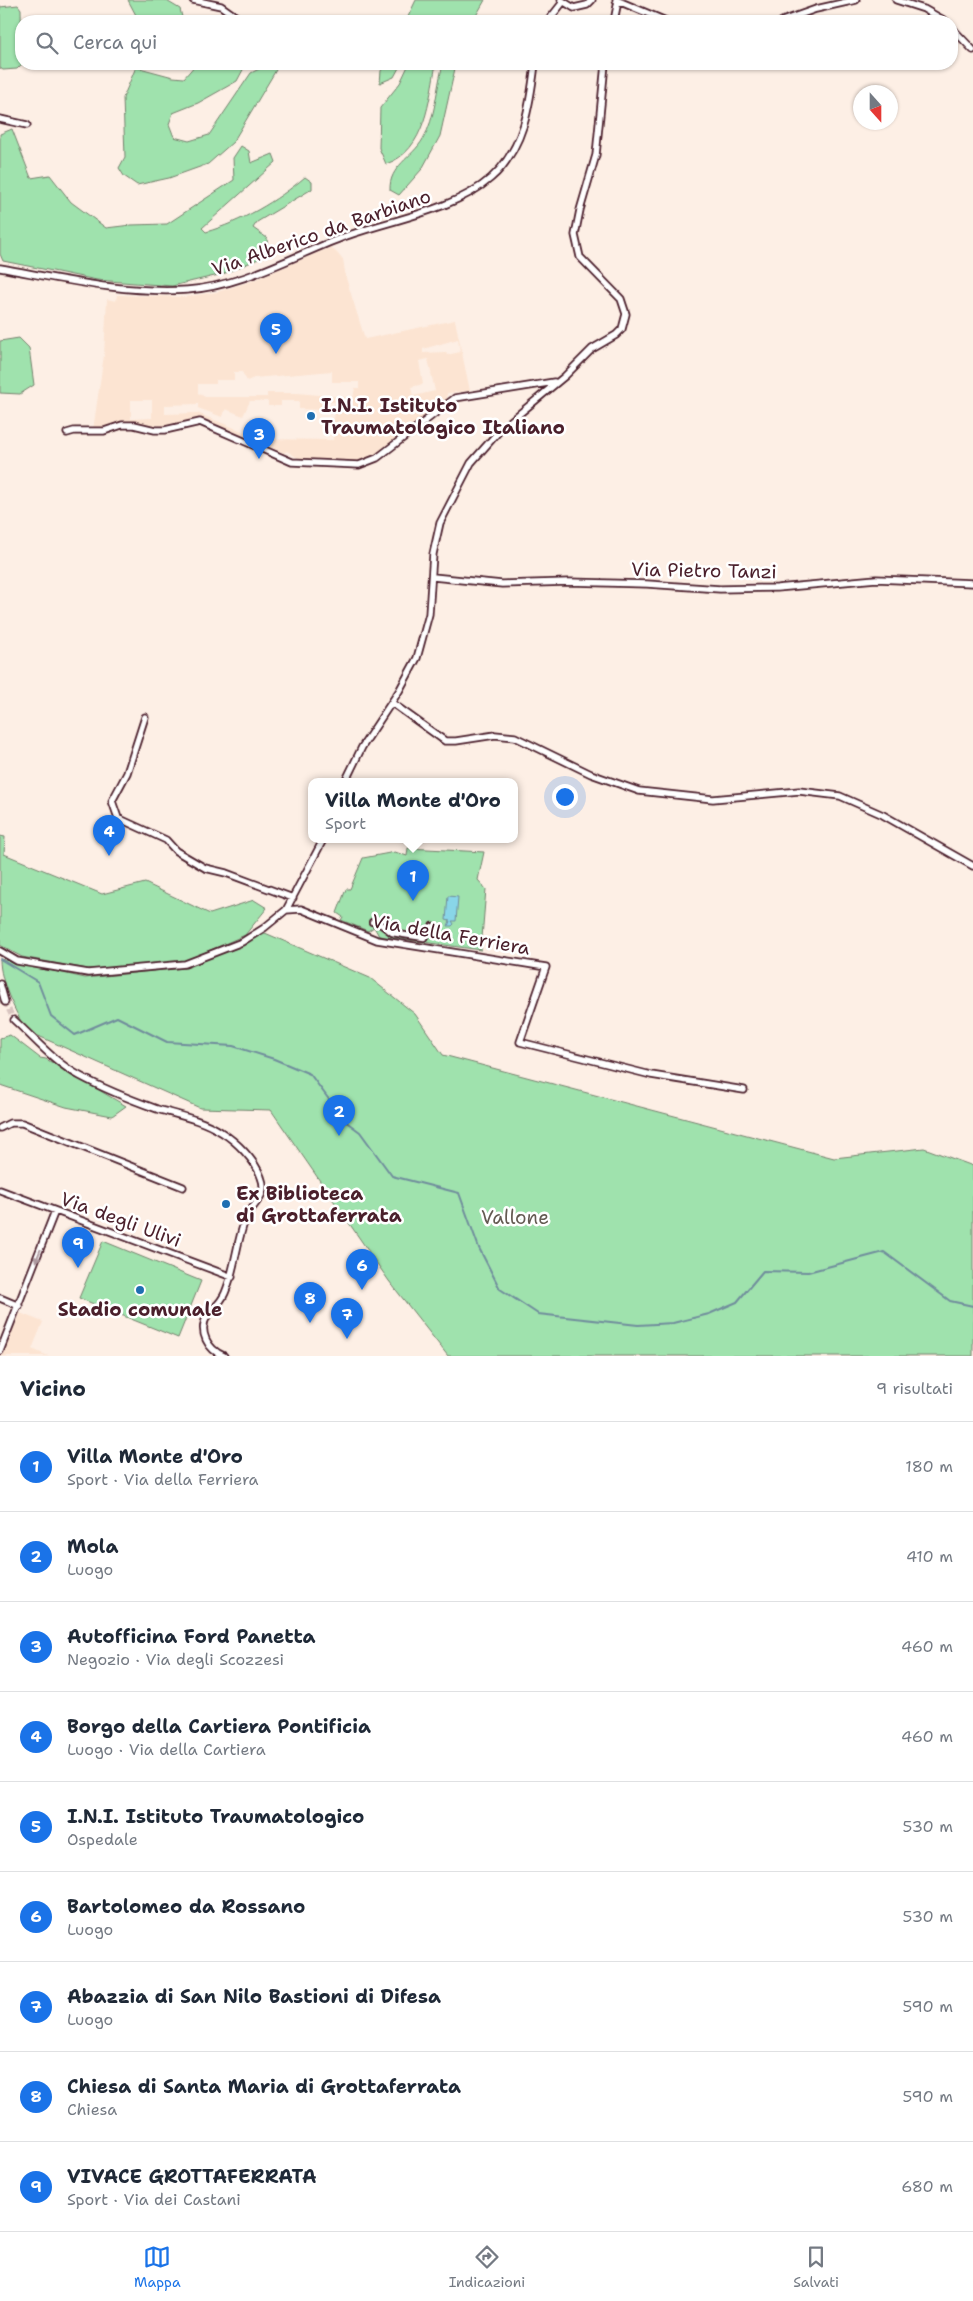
<!DOCTYPE html>
<html lang="it">
<meta charset="utf-8">
<style>
:root{--surface:#fff;--page:#f6f6f7;--text:#1f2937;--muted:#747a83;--line:#e0e1e3;--accent:#1a73e8}
body{margin:0;font-family:"Shantell Sans",sans-serif;background:var(--page);color:var(--text)}
.compass{position:absolute;left:853px;top:85px;width:45px;height:45px;border-radius:50%;background:var(--surface);box-shadow:0 1px 4px #0004;rotate:159deg}
.you{position:absolute;left:564px;top:796px;width:18px;height:18px;margin:-12px;border:4px solid #fff;border-radius:50%;background:#1a73e8;box-shadow:0 0 0 8px #1a73e833}
.badge{display:grid;place-items:center;width:32px;height:32px;border-radius:50%;background:var(--accent);color:#fff;font-size:16px;font-weight:700}
.pin{position:absolute;translate:-50% -41px;filter:drop-shadow(0 1px 2px #0008)}
.pin::after{content:'';position:absolute;top:26px;width:18px;height:15px;background:inherit;clip-path:polygon(0 0,100% 0,50% 100%)}
.popup{position:absolute;left:308px;top:778px;width:210px;height:65px;box-sizing:border-box;display:grid;place-content:center;border-radius:10px;background:var(--surface);filter:drop-shadow(0 1px 4px #0005);font-size:16px;white-space:nowrap;color:var(--muted)}
.popup b{font-size:19px;color:var(--text)}
.popup::after{content:'';position:absolute;left:50%;top:100%;margin-left:-10px;border:10px solid transparent;border-top-color:var(--surface)}
.list{margin:0;padding:0;list-style:none}
h2{display:flex;justify-content:space-between;align-items:center;height:65px;margin:0;padding:0 20px;font-size:21px}
h2 small{font-size:16px;font-weight:400;color:var(--muted)}
.list li{display:grid;grid-template-columns:32px 1fr auto;gap:15px;align-items:center;box-sizing:border-box;height:90px;padding:0 20px;border-top:1px solid var(--line)}
.list b{display:block;font-size:19px;white-space:nowrap}
.list p{margin:0;font-size:16px;white-space:nowrap;color:var(--muted)}
.list em{font-size:16px;font-style:normal;color:var(--muted)}
.icon{flex:none;width:28px;height:28px;fill:none;stroke:currentColor;stroke-width:2;stroke-linecap:round;stroke-linejoin:round}
.map{position:relative;flex:none;width:973px;height:1356px;overflow:hidden}
.search{position:absolute;background:var(--surface);box-shadow:0 1px 4px #0004;left:15px;right:15px;top:15px;height:55px;display:flex;align-items:center;gap:12px;box-sizing:border-box;padding:0 18px;border-radius:20px;color:var(--muted);font-size:19px}
.sheet{height:875px;background:var(--surface)}
nav{display:flex;justify-content:space-around;align-items:center;box-sizing:border-box;height:70px;border-top:1px solid var(--line);background:var(--surface);font-size:14px;color:var(--muted)}
nav a{display:grid;justify-items:center;gap:2px}
nav .on{color:var(--accent)}
.map>svg:first-child{display:block}
.built{fill:#fce4d2;fill-rule:evenodd}
.green{fill:#9fe2ad;stroke:#74806c}
.water{fill:#89d6e8;stroke:#708d9c}
.lines{fill:none;stroke-linecap:round;stroke-linejoin:round}
.stream{stroke:#708d9c;stroke-width:2}
.minor-tunnel{stroke:#d9c5c0;stroke-width:5.5;stroke-dasharray:5.5 3;stroke-linecap:butt}
.pedestrian-casing{stroke:#4a1f2b;stroke-width:8}
.minor-casing{stroke:#4a1f2b;stroke-width:9}
.pedestrian{stroke:#fff;stroke-width:4.5}
.minor{stroke:#fff;stroke-width:5.5}
.oneway{fill:#ae9aa0}
.poi-dot{fill:#1f6fb2;stroke:#fff;stroke-width:2}
.labels{text-anchor:middle;stroke-width:5;stroke-linejoin:round;paint-order:stroke}
.street-label{font-size:19px;fill:#4a1f2b;stroke:#fff}
.poi-label{font-size:19px;font-weight:bold;fill:#4a1f2b;stroke:#fff;text-anchor:start}
.park-label{font-size:19px;fill:#645a52;stroke:#fff}
</style>
<div class="map">
<svg width="973" height="1356" viewBox="0 0 973 1356">
<rect width="100%" height="100%" fill="#fdefe5"/>
<filter id="ink" filterUnits="userSpaceOnUse"><feTurbulence type="fractalNoise" baseFrequency=".02" numOctaves="2"/><feDisplacementMap in="SourceGraphic" scale="10" xChannelSelector="R" yChannelSelector="G"/><feConvolveMatrix kernelMatrix="1 2 1 2 8 2 1 2 1" color-interpolation-filters="sRGB"/></filter>
<g filter="url(#ink)">
<path class="built" d="M331,247L343,259L346,278L365,339L455,320L470,391L447,393V402L375,457L364,462L301,460L287,451L284,453L201,418L164,426L122,422L93,430L104,355L107,299L116,301L117,295L184,297L217,292L249,282ZM458,339L460,352L447,355L446,352L423,353V349ZM428,359L435,391L413,396L411,387L423,384L419,361ZM332,371V382H359V388H355L353,398L297,393H267V397H205L198,393V384H216V380H234V372H242L247,381L254,378ZM131,400H152V418L131,419ZM250,401H268V406H281V401H299V409L323,410V401L335,402L333,440L262,439L197,413L165,414V405L198,404V408L222,417L226,409L243,416Z
M20,1313L43,1322L32,1349L48,1356H2Z"/>
<path class="green" d="M128,0H165L180,9L183,21H139Z
M416,0H485L473,21H406Z
M18,5L21,9L22,64L17,69L3,70L0,68V7Z
M196,64H246L237,81L198,103L173,113L169,124L174,137L189,141L209,135L251,73L269,64H272L276,70L233,142L208,164L169,178L137,185L124,176L119,168L125,157L123,98L136,67L173,77L184,78Z
M385,64H401L394,77L380,83L381,71Z
M409,64H436C429,99 426,151 386,164L379,148L380,108L400,83Z
M443,64H456L440,136L422,169L399,195L390,190C389,166 412,158 423,139C436,117 436,89 443,64Z
M12,129L31,178L50,175L71,202L106,228L131,225L167,224L234,180L233,158L241,146L249,151L251,163L273,154L276,162L202,228L206,232C241,222 277,201 305,177L312,182V189L257,222L253,228L267,238L268,255L223,274L172,286L97,280L3,261L0,254V134Z
M19,338L29,348L34,385L20,394L0,393V341Z
M0,836L5,837L4,854L102,894L145,883L210,914L254,900L267,908L245,935L185,961L130,968L88,969L22,957L0,945Z
M408,848L484,852L478,880L486,889L481,950L379,936L374,927L368,931L341,920L343,917L337,913L346,889H350L363,858L395,852L407,856Z
M265,933L370,978L415,1014L443,1055L834,1158L924,1148L973,1166V1356H448L389,1281L271,1110L200,1108L25,1030C15,1009 0,983 0,959L85,978L184,968Z
M10,1035L40,1058L46,1059L126,1106L112,1116L66,1107L0,1085V1038Z
M103,1241L201,1281L178,1338L79,1298Z"/>
<path class="water" d="M448,896L458,897L456,921H452L454,924L452,926H448L450,921L446,920Z"/>
<g class="lines">
<path class="stream" d="M0,959L38,982L51,1016L75,1035L117,1017L167,1042L233,1046L274,1059L310,1074L345,1121L360,1132L392,1176L459,1193L479,1248L500,1289L538,1314L638,1325L673,1323L709,1314L737,1302L763,1271L808,1272L884,1252L950,1301L973,1306"/>
<path class="minor-tunnel" d="M5,1002L14,1020"/>
<g class="pedestrian-casing">
<path id="pedestrian" d="M372,922L380,924L392,933L424,938L432,926"/>
</g>
<g class="minor-casing">
<path id="minor" d="M193,0L221,6L242,21
M561,0L574,8L587,5L592,0
M616,0L666,21
M896,0L924,9L945,21
M548,21L563,2
M614,21L618,1
M782,21L816,9L856,0
M952,28L973,50
M0,119L27,125
M0,268C62,279 124,294 187,290C242,286 291,257 341,238C388,220 454,211 491,178C524,149 530,105 535,64
M67,433L74,431H104L122,425H134L155,430H165L200,422L292,462L359,465L377,458L455,398L554,382
M433,577L502,584L569,582L647,584L720,589L777,588L876,579L973,583
M392,703L445,741H456L495,735L515,737L591,774L639,791L713,799L799,791L840,796L883,815L973,866
M145,717L127,773L112,801L118,818L166,840L176,851L205,868L226,873L293,898
M345,782L362,747L399,691L417,658L429,614L433,554L440,523L471,463L501,429L565,376L592,349L616,335L622,329L626,314L621,299L580,257L575,235L580,210L596,155L605,64
M286,910L301,909L377,940L546,967L520,1042L651,1075L744,1090
M0,951L17,961L88,973L185,964L242,942L264,928L286,910L323,840
M0,984L5,1002
M14,1020C36,1040 55,1063 80,1076C104,1089 132,1100 157,1109C178,1115 203,1120 221,1132C236,1141 255,1160 261,1177C269,1197 252,1203 245,1220C236,1244 235,1270 225,1293C220,1305 212,1308 207,1316C198,1332 208,1350 224,1356
M0,1128L10,1123H22L183,1187
M0,1190L232,1277
M0,1298L19,1306
M0,1351L55,1211"/>
</g>
<use href="#pedestrian" class="pedestrian"/>
<use href="#minor" class="minor"/>
</g>
<defs><path id="oneway-solid" d="M-6-.8H1V-3.2L6.5 0L1 3.2V.8H-6Z" transform="scale(1.25)"/></defs>
<use class="oneway" href="#oneway-solid" transform="translate(38 1256) rotate(111)"/>
</g>
<g class="poi-dot">
<circle cx="311" cy="416" r="5"/>
<circle cx="226" cy="1204" r="5"/>
<circle cx="140" cy="1290" r="5"/>
</g>
<g class="labels">
<g class="street-label">
<text transform="translate(321 232) rotate(-19)" y="7">Via Alberico da Barbiano</text>
<text transform="translate(704 570) rotate(1)" y="7">Via Pietro Tanzi</text>
<text transform="translate(451 934) rotate(10)" y="7">Via della Ferriera</text>
<text transform="translate(121 1219) rotate(20)" y="7">Via degli Ulivi</text>
</g>
<g class="poi-label">
<text x="321" y="412">I.N.I. Istituto<tspan x="321" dy="22">Traumatologico Italiano</tspan></text>
<text x="236" y="1200">Ex Biblioteca<tspan x="236" dy="22">di Grottaferrata</tspan></text>
<text x="140" y="1316" text-anchor="middle">Stadio comunale</text>
</g>
<g class="park-label">
<text x="515" y="1224">Vallone</text>
</g>
</g>
</svg>
<svg class="compass" viewBox="-18 -18 36 36"><path d="M0-13l5 13h-10z" fill="#e53935"/><path d="M0 13l5-13h-10z" fill="#747a83"/></svg>
<div class="you"></div>
<div class="pin badge" style="left:413px;top:901px">1</div>
<div class="popup"><b>Villa Monte d'Oro</b>Sport</div>
<div class="pin badge" style="left:339px;top:1136px">2</div>
<div class="pin badge" style="left:259px;top:459px">3</div>
<div class="pin badge" style="left:109px;top:856px">4</div>
<div class="pin badge" style="left:276px;top:354px">5</div>
<div class="pin badge" style="left:362px;top:1290px">6</div>
<div class="pin badge" style="left:347px;top:1339px">7</div>
<div class="pin badge" style="left:310px;top:1323px">8</div>
<div class="pin badge" style="left:78px;top:1268px">9</div>
<div class="search"><svg class="icon" aria-label="search" viewBox="0 0 24 24"><circle cx="10" cy="10" r="6"/><path d="M15 15l6 6"/></svg>Cerca qui</div>
</div>
<section class="sheet">
<h2>Vicino<small>9 risultati</small></h2>
<ul class="list">
<li><span class="badge">1</span><div><b>Villa Monte d'Oro</b><p>Sport · Via della Ferriera</p></div><em>180 m</em></li>
<li><span class="badge">2</span><div><b>Mola</b><p>Luogo</p></div><em>410 m</em></li>
<li><span class="badge">3</span><div><b>Autofficina Ford Panetta</b><p>Negozio · Via degli Scozzesi</p></div><em>460 m</em></li>
<li><span class="badge">4</span><div><b>Borgo della Cartiera Pontificia</b><p>Luogo · Via della Cartiera</p></div><em>460 m</em></li>
<li><span class="badge">5</span><div><b>I.N.I. Istituto Traumatologico</b><p>Ospedale</p></div><em>530 m</em></li>
<li><span class="badge">6</span><div><b>Bartolomeo da Rossano</b><p>Luogo</p></div><em>530 m</em></li>
<li><span class="badge">7</span><div><b>Abazzia di San Nilo Bastioni di Difesa</b><p>Luogo</p></div><em>590 m</em></li>
<li><span class="badge">8</span><div><b>Chiesa di Santa Maria di Grottaferrata</b><p>Chiesa</p></div><em>590 m</em></li>
<li><span class="badge">9</span><div><b>VIVACE GROTTAFERRATA</b><p>Sport · Via dei Castani</p></div><em>680 m</em></li>
</ul>
</section>
<nav>
<a class="on"><svg class="icon" aria-label="map" viewBox="0 0 24 24"><path d="M3 6l6-2 6 2 6-2v14l-6 2-6-2-6 2zM9 4v14M15 6v14"/></svg>Mappa</a>
<a><svg class="icon" aria-label="directions" viewBox="0 0 24 24"><path d="M12 3l9 9-9 9-9-9zM9 14v-3h6M13 9l2 2-2 2"/></svg>Indicazioni</a>
<a><svg class="icon" aria-label="saved" viewBox="0 0 24 24"><path d="M7 4h10v16l-5-4-5 4z"/></svg>Salvati</a>
</nav>
